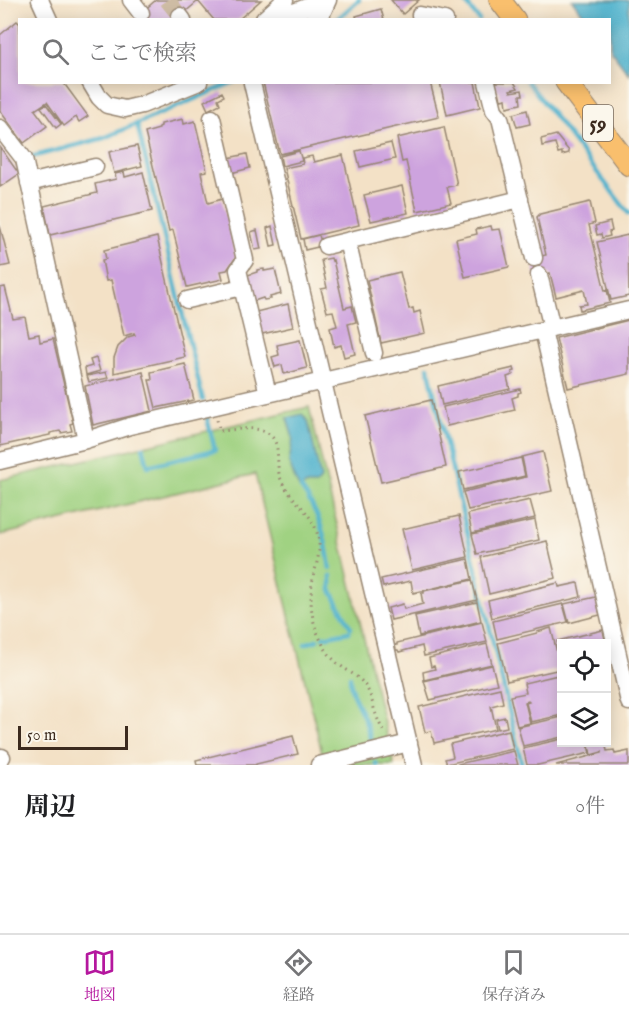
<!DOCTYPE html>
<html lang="ja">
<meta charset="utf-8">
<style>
:root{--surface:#fff;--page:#f2f2f2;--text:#202124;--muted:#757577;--line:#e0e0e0;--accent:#b5179e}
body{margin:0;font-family:"IM FELL English","Noto Serif JP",serif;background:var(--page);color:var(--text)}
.controls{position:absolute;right:18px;bottom:18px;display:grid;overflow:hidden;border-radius:0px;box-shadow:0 3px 15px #0003}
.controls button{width:54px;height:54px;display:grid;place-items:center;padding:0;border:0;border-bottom:2px solid var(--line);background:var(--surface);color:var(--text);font:30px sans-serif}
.scale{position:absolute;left:18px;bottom:15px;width:110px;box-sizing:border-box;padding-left:6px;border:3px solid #3b2a1e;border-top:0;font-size:16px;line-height:21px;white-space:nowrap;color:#3b2a1e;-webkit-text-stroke:4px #fbf7ec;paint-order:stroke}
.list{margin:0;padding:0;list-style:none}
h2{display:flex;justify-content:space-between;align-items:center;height:78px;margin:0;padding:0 24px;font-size:26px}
h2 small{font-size:20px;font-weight:400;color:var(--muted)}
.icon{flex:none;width:33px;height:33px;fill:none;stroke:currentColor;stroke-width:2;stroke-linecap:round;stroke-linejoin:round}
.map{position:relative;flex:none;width:629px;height:765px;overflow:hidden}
.search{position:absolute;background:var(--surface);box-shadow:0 3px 15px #0003;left:18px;right:18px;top:18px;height:66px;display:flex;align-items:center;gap:15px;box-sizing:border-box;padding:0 21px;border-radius:0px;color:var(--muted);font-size:22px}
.sheet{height:168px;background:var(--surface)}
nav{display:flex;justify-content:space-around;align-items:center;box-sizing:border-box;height:84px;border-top:2px solid var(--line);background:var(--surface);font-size:16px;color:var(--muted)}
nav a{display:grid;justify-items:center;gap:3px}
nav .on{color:var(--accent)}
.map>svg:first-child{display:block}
.green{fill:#a0d282;stroke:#6e7e50;stroke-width:1.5}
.water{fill:#4fb2cd;stroke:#456e76;stroke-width:1.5}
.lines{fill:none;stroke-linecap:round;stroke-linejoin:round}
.stream{stroke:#4fb2cd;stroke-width:4.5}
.building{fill:#cda3de}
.minor-tunnel{stroke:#cebca4;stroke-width:16;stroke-dasharray:16 8;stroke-linecap:butt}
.minor-casing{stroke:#978672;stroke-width:19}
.major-casing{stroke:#978672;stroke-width:23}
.path{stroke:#978672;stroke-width:3;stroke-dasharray:1.5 4.5;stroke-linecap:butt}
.minor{stroke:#fff;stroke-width:16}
.major{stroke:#f9bf6d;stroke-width:21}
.labels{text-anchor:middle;stroke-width:4.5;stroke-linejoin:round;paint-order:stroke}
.shield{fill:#fbf7ec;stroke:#75685c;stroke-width:1.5}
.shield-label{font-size:21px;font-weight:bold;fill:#3b2a1e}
</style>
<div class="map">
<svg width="629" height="765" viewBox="0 0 629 765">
<rect width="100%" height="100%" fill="#fbf7ec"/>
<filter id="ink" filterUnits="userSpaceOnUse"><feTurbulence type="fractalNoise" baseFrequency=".0167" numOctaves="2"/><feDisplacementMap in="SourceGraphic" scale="12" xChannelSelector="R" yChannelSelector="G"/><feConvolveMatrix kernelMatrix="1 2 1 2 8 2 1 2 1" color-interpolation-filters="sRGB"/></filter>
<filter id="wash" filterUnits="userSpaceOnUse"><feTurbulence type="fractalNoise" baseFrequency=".008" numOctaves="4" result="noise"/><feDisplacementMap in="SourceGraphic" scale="24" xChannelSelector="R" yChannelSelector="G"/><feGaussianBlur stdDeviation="1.35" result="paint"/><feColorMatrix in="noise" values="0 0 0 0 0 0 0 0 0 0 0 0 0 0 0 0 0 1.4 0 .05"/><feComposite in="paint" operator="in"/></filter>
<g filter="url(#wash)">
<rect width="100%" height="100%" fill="#f3e1c6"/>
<path class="green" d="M309,407L394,765H325L255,474L0,535V480Z"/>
<path class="water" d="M572,0H629V74L610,49V20L587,19Z
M302,414L308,421L321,479L316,485H305L300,489L295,480L289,462L293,438L287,418Z"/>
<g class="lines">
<path class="stream" d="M464,0L479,20
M336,20L359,0
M528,82L629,214
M137,124L203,400
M31,157L104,138L234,82
M428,367L522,765
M143,447L148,466L215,450L207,418
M301,488C320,514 326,538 330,569
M331,576V590L351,628
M323,637L349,632
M305,644L317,640
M350,677C350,695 358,703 364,718C367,725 369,733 371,741
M376,763L377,765"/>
</g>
<g id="blocks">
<path class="building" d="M156,0H261L238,20H214L198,1L176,20H136L135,18Z
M391,0H419L403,14Z
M381,9L384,20H357L356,16Z
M17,21L20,24V82H63L88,116L79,122L76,117L64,126L47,102L35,110L47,126L24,143L0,111V35Z
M263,82H430L439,117L280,154Z
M440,82H475L480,107L447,115Z
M495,82H514L518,88L510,90L511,92L522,90L523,95H520L521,104L507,107L506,99L501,100L499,91H497Z
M222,92L224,96L218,99L220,104L208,110L204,101Z
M46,104L61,124L56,128L41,107Z
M527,110L530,124L517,127L513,114Z
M183,119L184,124L195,121L207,171L201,172L208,203L222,199L236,257L227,270L221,271L223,279L187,287L173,230L169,231L145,133L159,129V127L161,126V124Z
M444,127L457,185L447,187L451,203L417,211L406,161L402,162L397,138Z
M556,135L569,151V153L562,155V152L558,153L555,143L542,146L541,139Z
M391,143L395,159L360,167L356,151Z
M137,146L142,166L114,173L109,152Z
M0,147L19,174L0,187Z
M299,151L302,161L282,166L280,156Z
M247,154L250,168L231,173L228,158Z
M343,155L359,225L301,239L284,168L303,164L302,158L312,156L314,162Z
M124,172L125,177L143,172L152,211L50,235L44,206L97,193L95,184L116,179L115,174Z
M402,186L408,213L371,221L364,195Z
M590,202L595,223L589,225L605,291L607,290L610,303L580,310L579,305L587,304L584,290L556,297L550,273L536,276L532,258L546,255L537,217L540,214Z
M610,222L612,231L609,232L610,236L602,238L601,234L597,235L595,226Z
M0,226L10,265L0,267Z
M272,226L276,245L271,246L267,228Z
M491,226L492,230L500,229L509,267L465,277L456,239L477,234L476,229Z
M257,230L261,249L255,250L251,232Z
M319,235L322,246L305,250L303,239Z
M628,235L629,296L611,300L597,242Z
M157,237L185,357L114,373V358L118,347L128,337L135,335L134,333L124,336L111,280L106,281L102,260L106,259L104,250Z
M331,258L332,261L333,260L344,308L352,306L356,322L348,324L355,354L344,357L341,345L334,347L330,328L337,326L333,311L327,312L321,289L327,288L321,260Z
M264,269V271L275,269L281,294L270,297L271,299L264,300L263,298L254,301L248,275L257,272V270Z
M400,272L409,309L413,308L414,313L420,311L425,333L381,343L367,280Z
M5,287L13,319L25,317L29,336L39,334L40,342L53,339L73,423L70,424L72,431L61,433L60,431L50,433V435L0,446V288Z
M288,304L293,327L262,334L256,312Z
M629,320V374L568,388L556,338Z
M300,340L307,368L284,374L282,365L275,367L272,357L279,355L277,345Z
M96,358L100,371L86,375L85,368L92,366L90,360Z
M185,364L194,400L156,408L149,380H152L151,372Z
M514,368L515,371L512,372L513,375L507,377L510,389L442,405L438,386Z
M106,372L108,378L89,382L87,376Z
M143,372L152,411L93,425L85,386Z
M520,389L521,392L518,393V396L512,398L515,410L447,426L443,407Z
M431,400L446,467L381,482L365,416Z
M543,452L552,491L468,510L463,492L526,477L522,457Z
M521,458L525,476L463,490L459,472Z
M530,500L535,518L472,533L468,514Z
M459,516L468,557L412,570L402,529Z
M535,520L539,540L477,554L472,534Z
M547,541L556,578L489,594L481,557Z
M468,559L472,579L413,593L411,581L383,587L381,579Z
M472,580L477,600L391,620L388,608L403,604L404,609L423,604L421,593H424V591Z
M558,583L559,587L578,583L581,597L492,618L488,600Z
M596,597L600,615L569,623L564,604Z
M477,602L481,621L419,636L415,616Z
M563,604L568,622L497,639L493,621Z
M482,622L487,642L424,656L422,646L399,652L398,650H396L395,645H397V643Z
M551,628L561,669L507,681L498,643L537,633V632Z
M603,630L606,644H562L561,657L557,641Z
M487,644L492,664L424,680L423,672L435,669L434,666L431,667L429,658Z
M492,665L497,684L430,700L424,681Z
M562,674V715L531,722L526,703L529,702L528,701L525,702L530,723L517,726L510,696L526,693L524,683Z
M500,688L503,703L491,706L496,729L434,743L431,731L425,732L419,707Z
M505,717L507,727L498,729L496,719Z
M562,717V737L523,746L518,727Z
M509,730L513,749L447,764L445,759L453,757L450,744Z
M293,736L298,754L256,764V765H197L196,760Z
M562,739V742H587L590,753L538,765H527L523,748Z
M588,742H605L607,751L614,750L615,754L629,751V765H556L602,753V752L591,755Z
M514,751L518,765H458V764Z"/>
</g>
</g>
<g filter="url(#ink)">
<use href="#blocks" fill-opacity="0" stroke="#978672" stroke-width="1.5"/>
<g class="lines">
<path class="minor-tunnel" d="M167,0L180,16"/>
<g class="minor-casing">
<path id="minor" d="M40,0L49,20
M131,0L141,13
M420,15L445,20
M180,16L183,20
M264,19L285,0
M273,20L325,0
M314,20L323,11L328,0
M90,82L99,97L107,105L125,109L142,105L199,82
M487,82L494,110L500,118L534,258
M252,83L414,765
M212,118L245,260L238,270L268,394
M0,128L24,159L86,440
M29,183L95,167
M347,241L374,353
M326,246L520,199
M539,275L552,328
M187,300L242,287
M543,330L629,702
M0,461L86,440L130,426L629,310
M0,758L2,757
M319,765L409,743"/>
</g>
<g class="major-casing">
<path id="major" d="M500,0L515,20
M566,82L629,165"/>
</g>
<path class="path" d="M217,420L220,431C235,430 256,425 269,434C282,444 275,463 280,477C290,503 316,511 319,543C320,557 314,571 312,584C310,599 311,615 316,629C320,640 326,652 335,661C344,670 359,675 366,687C372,696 373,708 377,717C379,723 382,728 384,734"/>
<use href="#minor" class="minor"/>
<use href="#major" class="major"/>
</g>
</g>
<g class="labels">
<rect class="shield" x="583" y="105" width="30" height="36" rx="4.5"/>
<g class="shield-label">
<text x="598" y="130">59</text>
</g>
</g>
</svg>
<div class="controls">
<button><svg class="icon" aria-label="locate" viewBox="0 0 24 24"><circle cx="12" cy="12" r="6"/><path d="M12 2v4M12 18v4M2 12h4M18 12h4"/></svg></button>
<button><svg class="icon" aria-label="layers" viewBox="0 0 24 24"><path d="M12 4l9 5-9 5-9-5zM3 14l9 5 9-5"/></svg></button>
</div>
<div class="scale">50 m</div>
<div class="search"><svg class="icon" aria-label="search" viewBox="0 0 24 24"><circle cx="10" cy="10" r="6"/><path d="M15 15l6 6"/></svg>ここで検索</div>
</div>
<section class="sheet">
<h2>周辺<small>0件</small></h2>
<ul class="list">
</ul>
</section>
<nav>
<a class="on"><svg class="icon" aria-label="map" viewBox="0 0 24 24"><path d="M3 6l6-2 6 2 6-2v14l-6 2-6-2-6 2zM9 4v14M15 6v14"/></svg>地図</a>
<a><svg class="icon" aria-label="directions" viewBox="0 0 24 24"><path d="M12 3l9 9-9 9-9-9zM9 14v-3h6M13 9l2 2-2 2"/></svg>経路</a>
<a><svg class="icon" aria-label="saved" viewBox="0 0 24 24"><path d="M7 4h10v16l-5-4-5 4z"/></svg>保存済み</a>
</nav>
